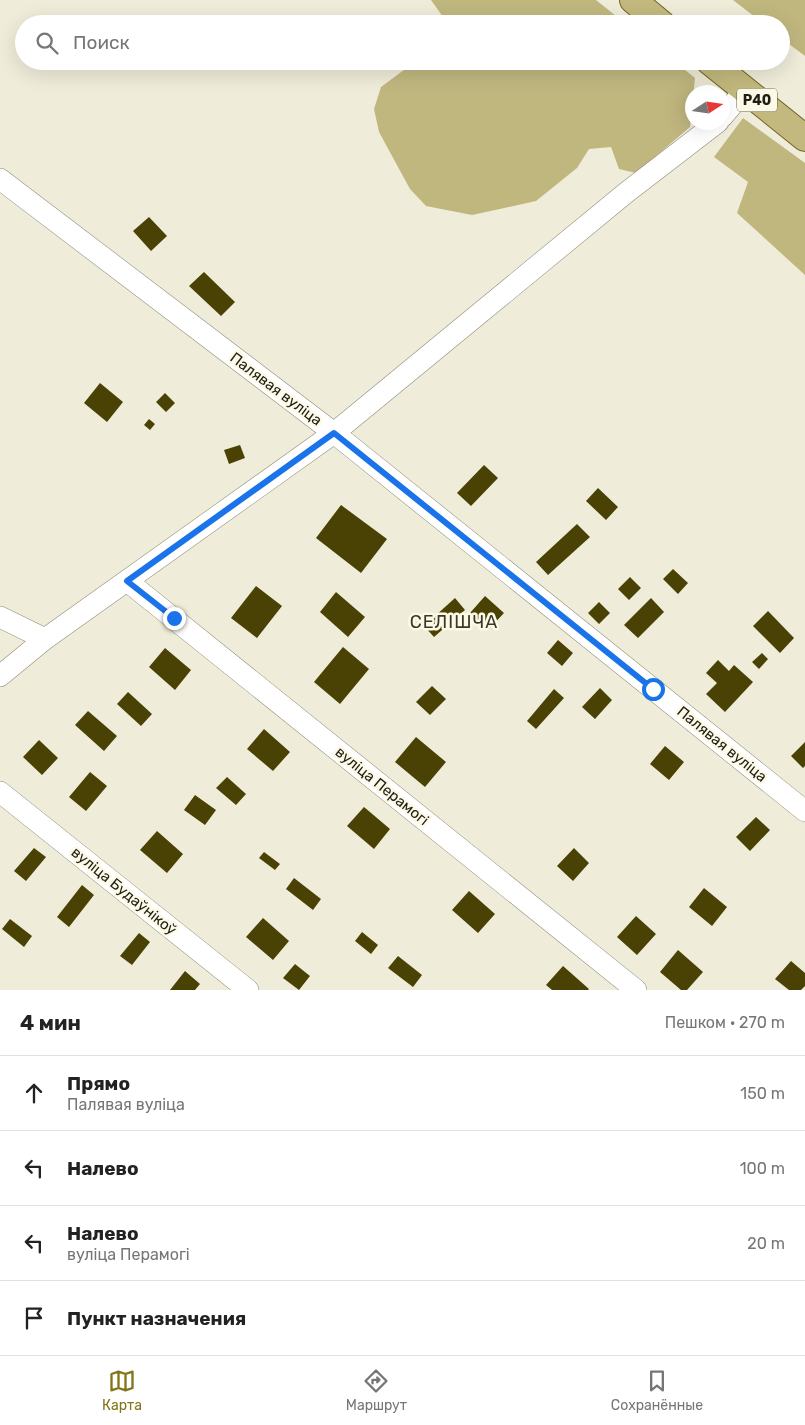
<!DOCTYPE html>
<html lang="ru">
<meta charset="utf-8">
<style>
:root{--surface:#fff;--page:#f6f6f6;--text:#222;--muted:#767676;--line:#e0e0e0;--accent:#827417}
body{margin:0;font-family:Rubik,sans-serif;background:var(--page);color:var(--text)}
.compass{position:absolute;left:685px;top:85px;width:45px;height:45px;border-radius:50%;background:var(--surface);box-shadow:0 5px 20px #0002;rotate:78deg}
.stop{position:absolute;width:15px;height:15px;margin:-11px;border:4px solid #1a73e8;border-radius:50%;background:#fff}
.stop.end{background:#1a73e8;border-color:#fff;box-shadow:0 1px 5px #0008}
.list{margin:0;padding:0;list-style:none}
h2{display:flex;justify-content:space-between;align-items:center;height:65px;margin:0;padding:0 20px;font-size:21px}
h2 small{font-size:16px;font-weight:400;color:var(--muted)}
.list li{display:grid;grid-template-columns:32px 1fr auto;gap:15px;align-items:center;box-sizing:border-box;height:75px;padding:0 20px;border-top:1px solid var(--line)}
.list b{display:block;font-size:19px;white-space:nowrap}
.list p{margin:0;font-size:16px;white-space:nowrap;color:var(--muted)}
.list em{font-size:16px;font-style:normal;color:var(--muted)}
.icon{flex:none;width:28px;height:28px;fill:none;stroke:currentColor;stroke-width:2;stroke-linecap:round;stroke-linejoin:round}
.map{position:relative;flex:none;width:805px;height:990px;overflow:hidden}
.search{position:absolute;background:var(--surface);box-shadow:0 5px 20px #0002;left:15px;right:15px;top:15px;height:55px;display:flex;align-items:center;gap:12px;box-sizing:border-box;padding:0 18px;border-radius:28px;color:var(--muted);font-size:19px}
.sheet{height:365px;background:var(--surface)}
nav{display:flex;justify-content:space-around;align-items:center;box-sizing:border-box;height:70px;border-top:1px solid var(--line);background:var(--surface);font-size:14px;color:var(--muted)}
nav a{display:grid;justify-items:center;gap:2px}
nav .on{color:var(--accent)}
.map>svg:first-child{display:block}
.forest{fill:#c0b77f}
.building{fill:#4a4204}
.lines{fill:none;stroke-linecap:round;stroke-linejoin:round}
.minor-casing{stroke:#8e8c7a;stroke-width:22}
.major-casing{stroke:#6f6422;stroke-width:28}
.minor{stroke:#fff;stroke-width:21}
.major{stroke:#c3b97e;stroke-width:26}
.route{stroke:#1a73e8;stroke-width:6}
.labels{text-anchor:middle;stroke-width:5;stroke-linejoin:round;paint-order:stroke}
.shield{fill:#fcf9e6;stroke:#615f54;stroke-width:1}
.shield-label{font-size:14px;font-weight:bold;fill:#1e1d16}
.street-label{font-size:15px;fill:#1e1d16;stroke:#fcf9e6}
.quarter-label{font-size:18px;letter-spacing:1px;fill:#3b3829;stroke:#fcf9e6}
</style>
<div class="map">
<svg width="805" height="990" viewBox="0 0 805 990">
<rect width="100%" height="100%" fill="#efecd9"/>
<path class="forest" d="M431,0H596L626,24H448Z
M733,0H805V56L781,38V24H764Z
M416,61H674L695,78L690,127L636,173L619,169L611,147L589,149L577,168L536,201L472,215L426,206L410,189L379,132L374,109L381,87Z
M743,118L805,163V275L737,213L748,182L714,157Z"/>
<path class="building" d="M149,217L167,236L151,251L133,231Z
M204,272L235,302L221,316L189,286Z
M100,383L123,402L107,422L84,403Z
M165,393L175,403L166,412L156,402Z
M149,419L155,424L150,430L144,425Z
M240,445L245,458L229,464L224,450Z
M484,465L498,478L471,506L457,493Z
M598,488L618,507L606,520L586,501Z
M341,505L387,539L361,573L316,538Z
M577,524L590,537L548,575L536,562Z
M673,569L688,583L678,594L663,579Z
M630,577L641,588L629,600L618,589Z
M256,586L282,606L257,638L231,618Z
M336,592L365,617L348,637L320,612Z
M485,596L504,613L488,630L470,613Z
M455,598L465,610L434,637L424,626Z
M651,598L664,612L638,638L624,625Z
M599,602L610,613L599,624L588,613Z
M768,611L794,638L780,653L753,626Z
M558,640L573,653L562,666L547,653Z
M343,647L369,669L340,704L314,682Z
M165,648L191,670L175,690L149,667Z
M762,653L768,659L759,669L752,662Z
M718,660L729,671L734,665L753,682L725,712L706,694L717,683L706,673Z
M432,686L446,699L430,715L416,702Z
M600,688L612,700L595,719L582,707Z
M554,689L564,698L536,729L527,721Z
M128,692L152,714L141,726L117,704Z
M88,711L117,736L104,751L75,725Z
M264,729L290,752L273,771L247,749Z
M416,737L446,762L425,787L395,762Z
M39,740L58,758L42,775L23,757Z
M805,742V766L803,768L791,756Z
M665,746L684,762L669,780L650,764Z
M90,772L107,786L86,811L69,797Z
M227,777L246,794L236,805L216,788Z
M195,795L216,810L205,825L184,810Z
M364,807L390,829L374,849L347,826Z
M756,817L770,830L750,851L736,837Z
M157,831L183,854L167,873L140,850Z
M34,848L46,857L26,881L14,871Z
M574,848L589,863L573,881L557,866Z
M264,852L280,864L275,870L259,858Z
M294,878L321,899L313,910L286,889Z
M82,885L94,895L69,927L57,917Z
M704,888L727,907L712,926L689,907Z
M469,891L495,914L478,933L452,910Z
M636,916L656,934L637,955L617,937Z
M263,918L289,941L273,960L246,937Z
M10,919L32,936L24,947L2,929Z
M362,932L378,945L371,954L355,941Z
M139,933L150,942L132,965L120,956Z
M678,950L703,972L687,990H681L660,972Z
M398,956L422,975L413,987L388,968Z
M791,961L805,973V986L801,990H789L775,979Z
M295,964L310,976L299,990L283,978Z
M563,966L589,989L588,990H552L546,985Z
M185,971L200,984L195,990H170Z"/>
<g class="lines">
<g class="minor-casing">
<path id="minor" d="M722,117L745,90
M0,179L334,433L805,811
M127,581L636,990
M0,617L45,639
M0,676L45,639L334,433L627,192L718,122
M0,792L248,990"/>
</g>
<g class="major-casing">
<path id="major" d="M633,0L662,24
M709,61L805,138"/>
</g>
<use href="#minor" class="minor"/>
<use href="#major" class="major"/>
</g>
<g class="lines">
<path class="route" d="M174,618L127,581L334,433L653,689"/>
</g>
<g class="labels">
<rect class="shield" x="737" y="88.5" width="40" height="23" rx="4"/>
<g class="shield-label">
<text x="757" y="105">Р40</text>
</g>
<g class="street-label">
<text transform="translate(276 389) rotate(37)" y="5">Палявая вуліца</text>
<text transform="translate(722 744) rotate(39)" y="5">Палявая вуліца</text>
<text transform="translate(382 786) rotate(39)" y="5">вуліца Перамогі</text>
<text transform="translate(124 891) rotate(39)" y="5">вуліца Будаўнікоў</text>
</g>
<g class="quarter-label">
<text x="454" y="628">СЕЛІШЧА</text>
</g>
</g>
</svg>
<svg class="compass" viewBox="-18 -18 36 36"><path d="M0-13l5 13h-10z" fill="#e53935"/><path d="M0 13l5-13h-10z" fill="#767676"/></svg>
<div class="stop" style="left:653px;top:689px"></div>
<div class="stop end" style="left:174px;top:618px"></div>
<div class="search"><svg class="icon" aria-label="search" viewBox="0 0 24 24"><circle cx="10" cy="10" r="6"/><path d="M15 15l6 6"/></svg>Поиск</div>
</div>
<section class="sheet">
<h2>4 мин<small>Пешком · 270 m</small></h2>
<ul class="list">
<li><svg class="icon" aria-label="ahead" viewBox="0 0 24 24"><path d="M12 20V5M6 11l6-6 6 6"/></svg><div><b>Прямо</b><p>Палявая вуліца</p></div><em>150 m</em></li>
<li><svg class="icon" aria-label="left" viewBox="0 0 24 24"><path d="M17 20v-9H6M10 6l-5 5 5 5"/></svg><div><b>Налево</b></div><em>100 m</em></li>
<li><svg class="icon" aria-label="left" viewBox="0 0 24 24"><path d="M17 20v-9H6M10 6l-5 5 5 5"/></svg><div><b>Налево</b><p>вуліца Перамогі</p></div><em>20 m</em></li>
<li><svg class="icon" aria-label="arrive" viewBox="0 0 24 24"><path d="M6 21V4h12l-3 4 3 4H6"/></svg><div><b>Пункт назначения</b></div></li>
</ul>
</section>
<nav>
<a class="on"><svg class="icon" aria-label="map" viewBox="0 0 24 24"><path d="M3 6l6-2 6 2 6-2v14l-6 2-6-2-6 2zM9 4v14M15 6v14"/></svg>Карта</a>
<a><svg class="icon" aria-label="directions" viewBox="0 0 24 24"><path d="M12 3l9 9-9 9-9-9zM9 14v-3h6M13 9l2 2-2 2"/></svg>Маршрут</a>
<a><svg class="icon" aria-label="saved" viewBox="0 0 24 24"><path d="M7 4h10v16l-5-4-5 4z"/></svg>Сохранённые</a>
</nav>
